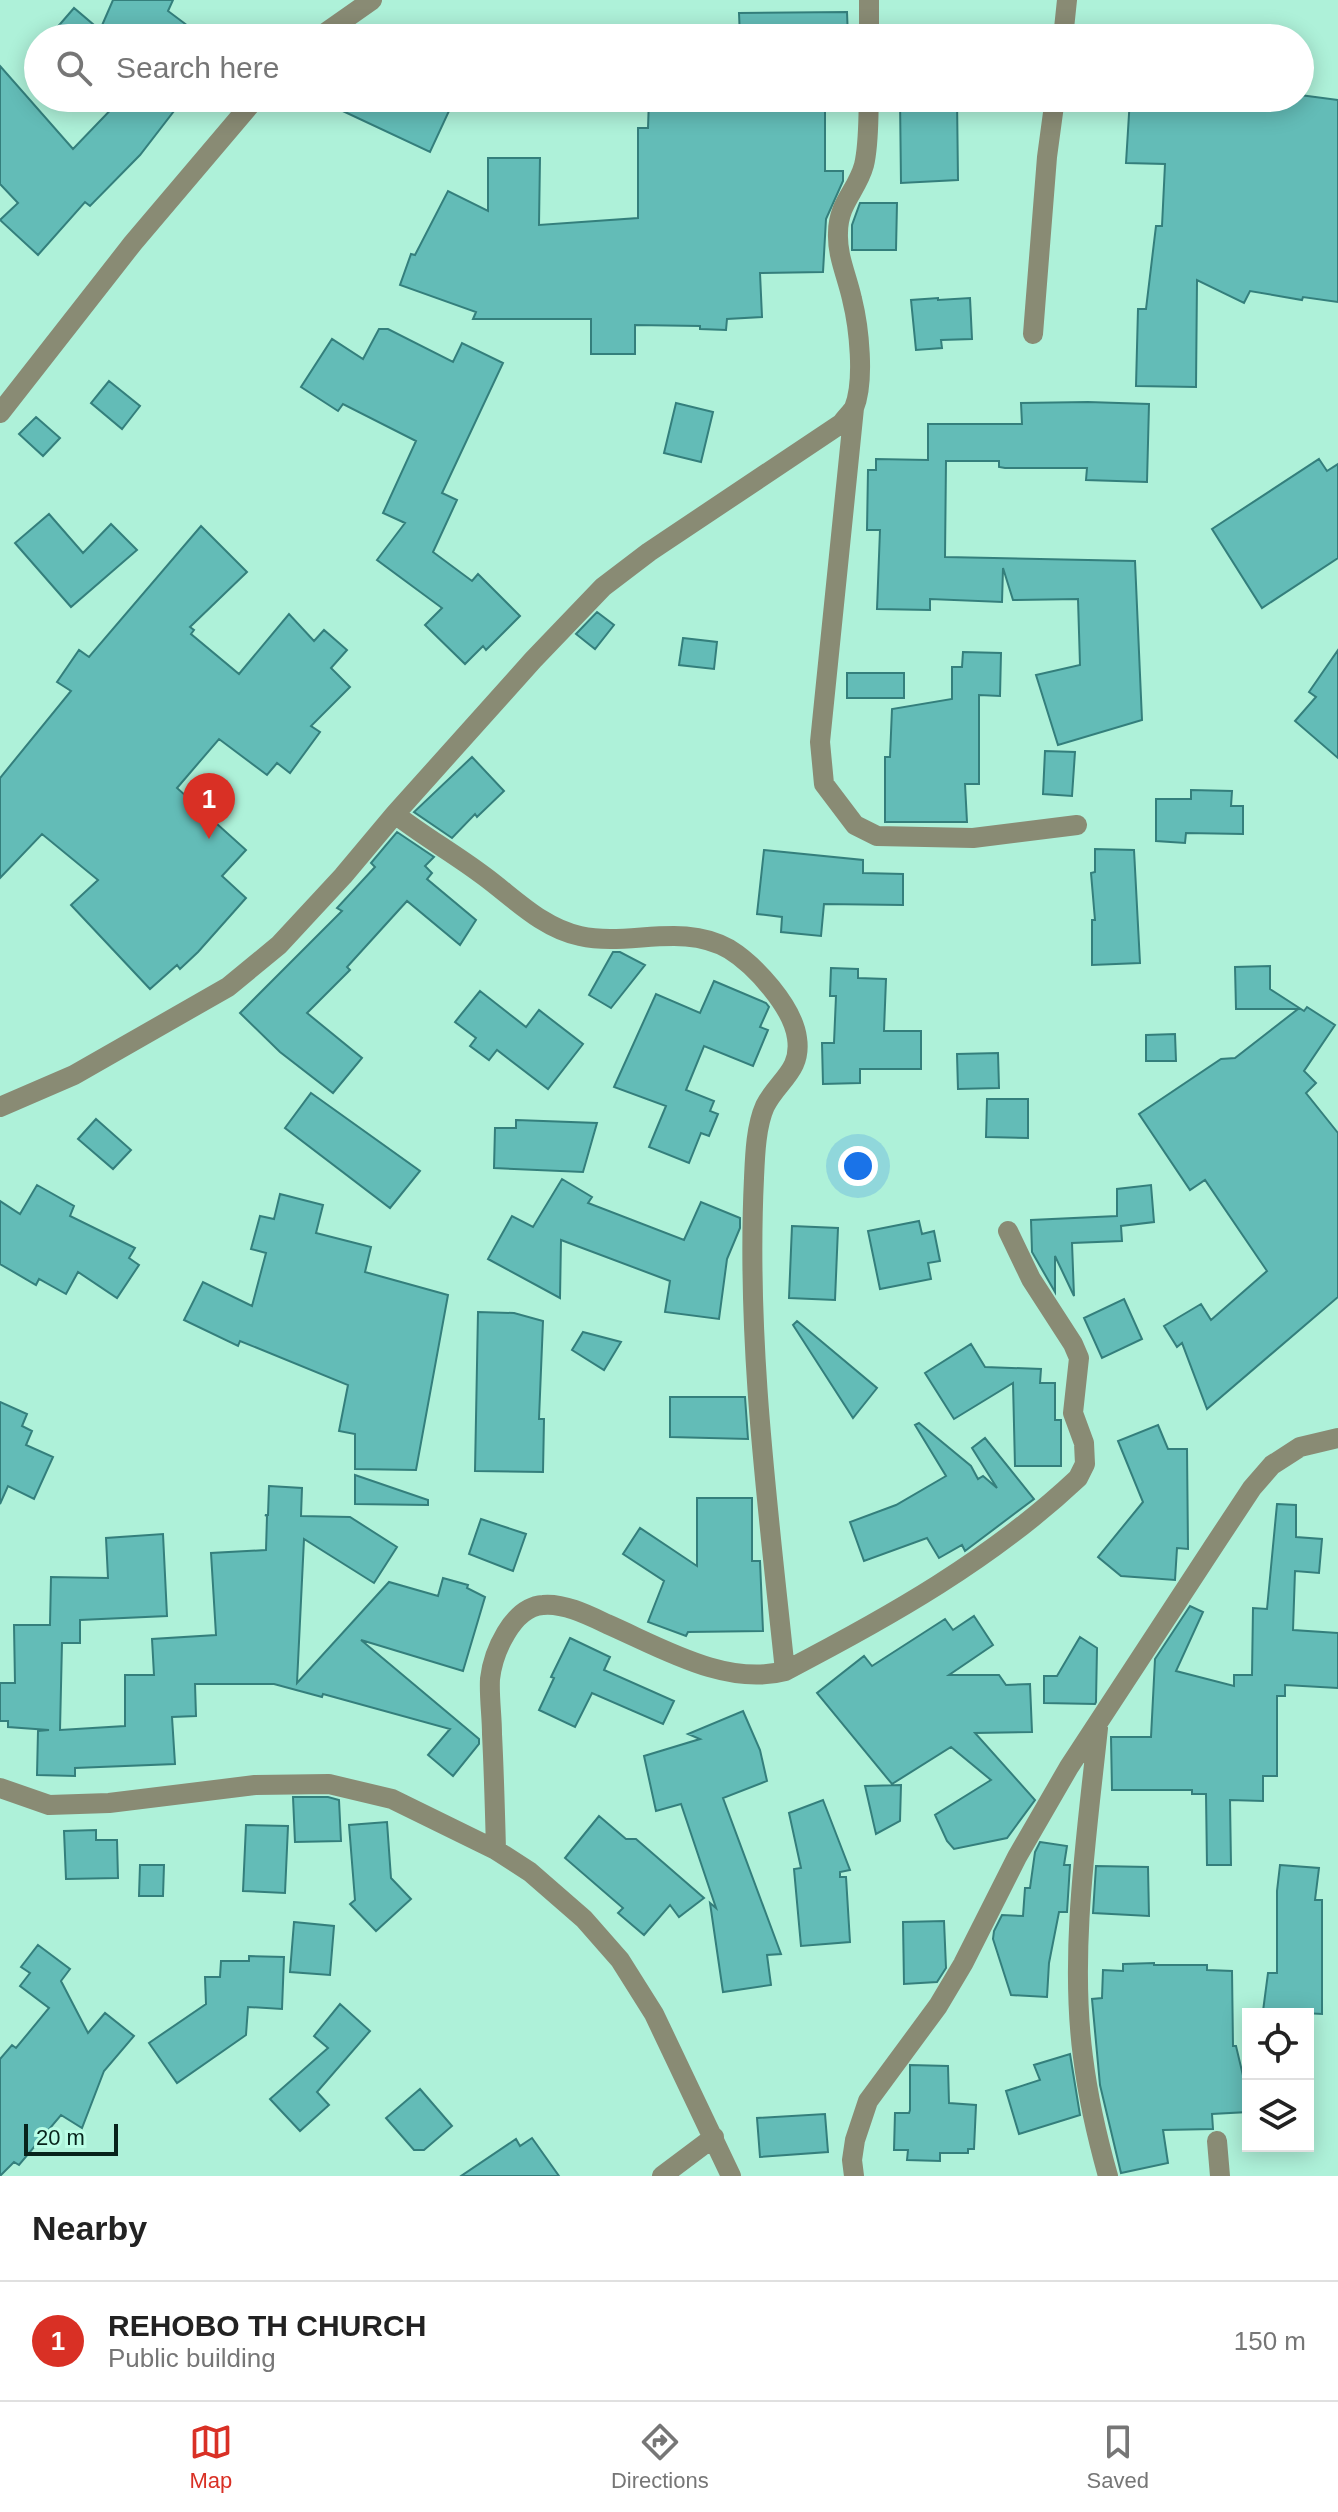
<!DOCTYPE html>
<style>
:root{--surface:#fff;--page:#f6f6f6;--text:#222;--muted:#767676;--line:#e0e0e0;--accent:#d93025}
body{margin:0;font-family:Helvetica,sans-serif;background:var(--page);color:var(--text)}
.controls{position:absolute;right:24px;bottom:24px;display:grid;overflow:hidden;border-radius:0px;box-shadow:0 4px 20px #0003}
.controls button{width:72px;height:72px;display:grid;place-items:center;padding:0;border:0;border-bottom:2px solid var(--line);background:var(--surface);color:var(--text);font:40px sans-serif}
.scale{position:absolute;left:24px;bottom:20px;width:94px;box-sizing:border-box;padding-left:8px;border:4px solid #07231b;border-top:0;font-size:22px;line-height:28px;white-space:nowrap;color:#07231b;-webkit-text-stroke:6px #bbfee6;paint-order:stroke}
.you{position:absolute;left:858px;top:1166px;width:28px;height:28px;margin:-20px;border:6px solid #fff;border-radius:50%;background:#1a73e8;box-shadow:0 0 0 12px #1a73e833}
.badge{display:grid;place-items:center;width:52px;height:52px;border-radius:50%;background:var(--accent);color:#fff;font-size:26px;font-weight:700}
.pin{position:absolute;translate:-50% -66px;filter:drop-shadow(0 2px 4px #0008)}
.pin::after{content:'';position:absolute;top:42px;width:28px;height:24px;background:inherit;clip-path:polygon(0 0,100% 0,50% 100%)}
.list{margin:0;padding:0;list-style:none}
h2{display:flex;justify-content:space-between;align-items:center;height:104px;margin:0;padding:0 32px;font-size:34px}
h2 small{font-size:26px;font-weight:400;color:var(--muted)}
.list li{display:grid;grid-template-columns:52px 1fr auto;gap:24px;align-items:center;box-sizing:border-box;height:120px;padding:0 32px;border-top:2px solid var(--line)}
.list b{display:block;font-size:30px;white-space:nowrap}
.list p{margin:0;font-size:26px;white-space:nowrap;color:var(--muted)}
.list em{font-size:26px;font-style:normal;color:var(--muted)}
.icon{flex:none;width:44px;height:44px;fill:none;stroke:currentColor;stroke-width:2;stroke-linecap:round;stroke-linejoin:round}
.map{position:relative;flex:none;width:1338px;height:2176px;overflow:hidden}
.search{position:absolute;background:var(--surface);box-shadow:0 4px 20px #0003;left:24px;right:24px;top:24px;height:88px;display:flex;align-items:center;gap:20px;box-sizing:border-box;padding:0 28px;border-radius:44px;color:var(--muted);font-size:30px}
.sheet{height:224px;background:var(--surface)}
nav{display:flex;justify-content:space-around;align-items:center;box-sizing:border-box;height:112px;border-top:2px solid var(--line);background:var(--surface);font-size:22px;color:var(--muted)}
nav a{display:grid;justify-items:center;gap:4px}
nav .on{color:var(--accent)}
.map>svg:first-child{display:block}
.building{fill:#63bcb7;stroke:#347f7c;stroke-width:2}
.lines{fill:none;stroke-linecap:round;stroke-linejoin:round}
.minor{stroke:#898b74;stroke-width:20}
</style>
<div class="map">
<svg width="1338" height="2176" viewBox="0 0 1338 2176">
<rect width="100%" height="100%" fill="#aef1d9"/>
<path class="building" d="M113,0H173L168,11L204,38H48L74,8L100,30Z
M847,12L848,38H740L739,13Z
M0,66L73,149L122,98H184L140,155L90,206L85,202L38,255L0,220L18,203L0,184Z
M1300,95L1338,100V302L1303,297L1302,300L1250,291L1244,303L1197,280L1196,387L1136,386L1138,309H1146L1156,226H1162L1165,164L1126,163L1130,98H1300Z
M315,98H455L430,152Z
M649,98H825V171H843V181L826,219L823,272L760,273L762,317L727,319L726,330L700,329V326L635,325V354H591V319H473L476,312L400,285L411,254L415,255L448,191L488,211V158H540L539,225L638,218V128H648Z
M900,98H957L958,180L901,183Z
M860,203H897L896,250H852V225Z
M938,298V300L970,298L972,339L941,340L942,348L916,350L911,300Z
M379,329H388L453,362L462,343L503,363L442,493L457,500L433,552L472,581L478,574L520,616L486,650L483,646L465,664L425,625L442,608L377,560L405,523L383,513L416,441L343,404L338,411L301,387L332,339L363,359Z
M109,381L140,406L122,429L91,403Z
M1088,402L1149,404L1147,482L1086,480L1087,468H1005L999,467V461H946L945,557L1135,561L1142,720L1058,745L1036,675L1080,665L1078,599L1013,600L1003,568L1002,602L930,599V610L877,609L880,530H867L868,470H876V459L928,460V424H1022L1021,403Z
M676,403L713,412L701,462L664,453Z
M36,417L60,438L43,456L19,434Z
M1319,459L1327,471L1338,464V558L1262,608L1212,529Z
M49,514L83,553L111,524L137,550L71,607L15,543Z
M201,526L247,572L190,627L194,630L191,634L239,674L289,614L314,641L324,630L347,650L331,668L350,687L311,726L320,732L290,773L277,763L267,775L219,739L177,788L246,850L222,876L246,898L198,952L180,969L177,965L150,989L71,905L98,880L42,834L0,878V778L71,691L57,682L79,650L89,657Z
M597,612L614,625L595,649L576,634Z
M683,638L717,642L714,669L679,665Z
M1338,650V758L1295,721L1316,697L1309,692Z
M963,652L1001,653L1000,696L979,695V784H965L967,822H885V757H890L892,709L952,699V667H962Z
M847,673H904V698H847Z
M1045,751L1075,752L1072,796L1043,794Z
M472,757L504,791L477,817L475,814L452,838L414,812Z
M1191,790L1232,791L1231,806H1243V834L1186,833L1185,843L1156,841V799H1191Z
M397,832L434,857L425,866L432,873L427,879L476,920L460,945L407,901L347,967L350,970L307,1013L362,1058L333,1093L280,1052L240,1013L342,911L337,908L375,867L371,863Z
M1095,849L1134,850L1140,963L1092,965V920H1095L1091,873L1095,872Z
M764,850L863,860V873L903,874V905L824,904L821,936L781,932L782,917L757,914Z
M613,952H620L645,965L611,1008L589,995Z
M1270,966V989L1304,1011L1307,1007L1335,1025L1304,1071L1316,1083L1306,1093L1338,1133V1297L1207,1409L1182,1343L1177,1347L1164,1326L1201,1304L1211,1320L1267,1271L1205,1180L1190,1190L1139,1114L1221,1059L1235,1058L1298,1009H1236L1235,967Z
M831,968L858,969V978L886,979L884,1031H921V1069H860V1083L823,1084L822,1043H834L836,996H830Z
M714,981L766,1003L769,1007L760,1027L768,1030L753,1066L704,1046L686,1090L714,1101L710,1111L718,1114L709,1136L701,1133L689,1163L649,1147L666,1106L614,1087L656,994L700,1013Z
M480,991L526,1027L539,1010L583,1044L548,1089L497,1050L489,1060L470,1046L476,1038L455,1022Z
M1175,1034L1176,1061H1146V1035Z
M998,1053L999,1088L958,1089L957,1054Z
M311,1093L420,1171L390,1208L285,1128Z
M987,1099H1028V1138L986,1137Z
M96,1119L131,1150L113,1169L78,1139Z
M516,1120L597,1123L583,1172L494,1168L495,1128H516Z
M562,1179L592,1197L588,1203L684,1240L701,1202L740,1218V1228L727,1259L719,1319L665,1312L670,1281L561,1240L560,1298L488,1259L512,1216L533,1227Z
M37,1185L74,1206L70,1216L135,1248L129,1258L139,1265L117,1298L78,1272L66,1294L39,1279L36,1285L0,1264V1201L20,1214Z
M1151,1185L1154,1222L1121,1226L1122,1241L1072,1243L1074,1296L1055,1256V1292L1032,1252L1031,1220L1117,1216V1189Z
M280,1194L323,1205L316,1233L371,1247L365,1272L448,1295L416,1470L355,1469V1434L339,1431L348,1385L240,1341L238,1346L184,1320L203,1282L252,1306L266,1253L251,1249L260,1216L274,1219Z
M919,1221L922,1234L934,1231L940,1261L928,1263L931,1279L880,1289L868,1231Z
M792,1226L838,1228L835,1300L789,1298Z
M1124,1299L1142,1339L1102,1358L1084,1318Z
M478,1312L514,1313L543,1321L539,1419H544L543,1472L475,1471Z
M797,1321L877,1388L853,1418L793,1325Z
M583,1332L621,1342L604,1370L572,1350Z
M971,1344L985,1367L1041,1369L1040,1383H1055V1420H1061V1466H1015L1013,1383L954,1419L925,1373Z
M670,1397H745L748,1439L670,1437Z
M0,1402L27,1414L22,1426L32,1431L26,1445L53,1457L34,1499L8,1486L0,1504Z
M919,1423L971,1466L978,1479L983,1476L997,1488L972,1448L985,1438L1034,1499L965,1551L962,1545L939,1558L927,1538L864,1561L850,1522L896,1505L946,1476L915,1425Z
M1158,1425L1168,1449H1187L1188,1549L1177,1548L1175,1580L1121,1576L1098,1557L1143,1502L1118,1441Z
M355,1475L428,1500V1505L355,1504Z
M269,1486L302,1488L301,1516L350,1517L397,1547L374,1583L304,1539L297,1683L389,1582L438,1596L443,1578L468,1585L467,1588L485,1597L463,1671L361,1640L479,1739V1744L453,1776L428,1755L450,1729L323,1694L322,1697L274,1684H195L196,1716L172,1717L175,1764L75,1768V1776L37,1775L38,1731L49,1730L8,1727V1721H0V1683H15L14,1625H50L51,1577L108,1578L106,1538L163,1534L167,1616L80,1620V1643H62L60,1730L125,1726V1675H154L152,1639L216,1635L211,1553L266,1550L267,1516L265,1515H268Z
M697,1498H752V1561H760L763,1631L688,1632L686,1636L648,1622L664,1581L623,1554L640,1528L697,1566Z
M1277,1504L1296,1505V1537L1322,1539L1319,1573L1295,1571L1293,1630L1338,1633V1688L1285,1685V1696H1277V1776H1263V1801L1230,1800L1231,1865H1207L1206,1794H1192V1790H1112L1111,1737H1151L1155,1659L1190,1606L1203,1612L1176,1671L1234,1686V1675H1252L1253,1608L1267,1609Z
M481,1519L526,1534L513,1571L469,1554Z
M974,1616L993,1645L949,1675H999L1006,1685L1030,1684L1032,1732L975,1733L1035,1800L1007,1838L954,1849L947,1841L935,1815L991,1780L951,1747L892,1784L817,1693L864,1656L872,1666L945,1619L953,1630Z
M1080,1637L1097,1648L1096,1702L1095,1704L1044,1703V1676H1057Z
M570,1638L610,1657L604,1670L674,1701L663,1724L592,1693L575,1727L539,1710L554,1678L551,1677Z
M743,1711L760,1750L767,1781L723,1798L781,1954L767,1955L771,1985L723,1992L710,1903L716,1908L681,1804L656,1811L644,1756L700,1739L688,1734Z
M901,1785L900,1821L876,1834L865,1786Z
M293,1797H328L339,1800L341,1841L295,1842Z
M823,1800L850,1870L840,1872V1877H846L850,1942L801,1946L794,1869L801,1868L789,1813Z
M599,1816L626,1839H636L704,1898L679,1917L670,1905L644,1935L618,1913L623,1908L565,1858Z
M387,1822L391,1878L411,1899L376,1931L350,1904L355,1900L349,1825Z
M246,1825L288,1826L285,1893L243,1891Z
M96,1830V1840H117L118,1878L66,1879L64,1831Z
M1040,1842L1067,1846L1064,1865H1070L1067,1912H1059L1049,1963L1047,1997L1011,1995L993,1939L994,1931L1002,1915L1023,1916L1025,1888H1030L1035,1852Z
M140,1865H164L163,1896H139Z
M1280,1865L1319,1868L1315,1900H1322V2014L1263,2011L1268,1973H1277V1891Z
M1096,1866L1148,1867L1149,1916L1093,1913Z
M944,1921L946,1968L937,1982L904,1984L903,1922Z
M294,1922L334,1926L330,1975L290,1972Z
M38,1945L70,1969L61,1981L88,2033L105,2013L134,2036L104,2071L82,2128L61,2115L19,2165L14,2162L0,2176V2059L12,2045L16,2048L49,2008L20,1986L30,1973L21,1967Z
M249,1956L284,1957L282,2009L248,2007L246,2035L177,2083L149,2043L206,2004L205,1977H220L221,1961H249Z
M1154,1963V1965H1207V1970L1232,1971L1233,2046H1236L1245,2084L1248,2112L1212,2114L1213,2129L1163,2130L1168,2163L1121,2173L1100,2085L1092,1999L1102,1998L1103,1970L1123,1971V1964Z
M340,2004L370,2031L317,2092L329,2105L300,2131L270,2099L328,2048L314,2036Z
M1070,2054L1080,2115L1019,2134L1006,2091L1040,2080L1034,2065Z
M910,2065L948,2066L949,2103L976,2105L974,2149H968V2153H940V2161L907,2160L908,2150H894L895,2113H909L910,2110Z
M420,2089L452,2126L424,2150H414L386,2118Z
M825,2114L828,2152L760,2157L757,2118Z
M532,2138L559,2176H461L516,2139L520,2146Z"/>
<g class="lines">
<path class="minor" d="M869,0V38
M318,38L372,0
M1063,38L1067,0
M1033,334L1047,157L1055,98
M854,408L820,742L824,784L855,825L877,836L973,838L1077,825
M0,413L133,243L256,98
M395,814C423,836 455,854 484,876C514,898 542,928 580,936C629,947 682,922 729,949C755,965 793,1007 797,1038C802,1071 778,1080 765,1106C756,1126 755,1155 754,1178C746,1343 768,1507 785,1671
M0,1107L74,1075L228,987L279,945L343,876L395,814L533,660L603,587L649,552L842,423C845,418 851,413 854,408C865,381 859,327 852,299C847,276 837,256 838,233C838,203 857,191 864,165C869,144 868,120 869,98
M1098,1728C1087,1833 1069,1952 1083,2057C1088,2097 1097,2137 1108,2176
M0,1788L49,1805L109,1803L255,1785L329,1784L392,1799L496,1850L530,1872L584,1919L620,1960L654,2014L731,2176
M496,1850C495,1811 494,1773 492,1734C492,1716 489,1697 490,1679C493,1653 512,1607 543,1605C564,1603 588,1615 607,1624C660,1647 726,1687 785,1671C889,1617 992,1559 1078,1478L1085,1464L1084,1443L1073,1413L1079,1358L1073,1344L1031,1279L1008,1231
M1217,2141L1220,2176
M662,2176L714,2137
M854,2176L852,2160L855,2140L868,2101L938,2006L963,1964L1017,1857L1069,1767L1215,1544L1252,1488L1272,1465L1300,1447L1338,1438"/>
</g>
</svg>
<div class="controls">
<button><svg class="icon" aria-label="locate" viewBox="0 0 24 24"><circle cx="12" cy="12" r="6"/><path d="M12 2v4M12 18v4M2 12h4M18 12h4"/></svg></button>
<button><svg class="icon" aria-label="layers" viewBox="0 0 24 24"><path d="M12 4l9 5-9 5-9-5zM3 14l9 5 9-5"/></svg></button>
</div>
<div class="scale">20 m</div>
<div class="you"></div>
<div class="pin badge" style="left:209px;top:839px">1</div>
<div class="search"><svg class="icon" aria-label="search" viewBox="0 0 24 24"><circle cx="10" cy="10" r="6"/><path d="M15 15l6 6"/></svg>Search here</div>
</div>
<section class="sheet">
<h2>Nearby<small></small></h2>
<ul class="list">
<li><span class="badge">1</span><div><b>REHOBO TH CHURCH</b><p>Public building</p></div><em>150 m</em></li>
</ul>
</section>
<nav>
<a class="on"><svg class="icon" aria-label="map" viewBox="0 0 24 24"><path d="M3 6l6-2 6 2 6-2v14l-6 2-6-2-6 2zM9 4v14M15 6v14"/></svg>Map</a>
<a><svg class="icon" aria-label="directions" viewBox="0 0 24 24"><path d="M12 3l9 9-9 9-9-9zM9 14v-3h6M13 9l2 2-2 2"/></svg>Directions</a>
<a><svg class="icon" aria-label="saved" viewBox="0 0 24 24"><path d="M7 4h10v16l-5-4-5 4z"/></svg>Saved</a>
</nav>
